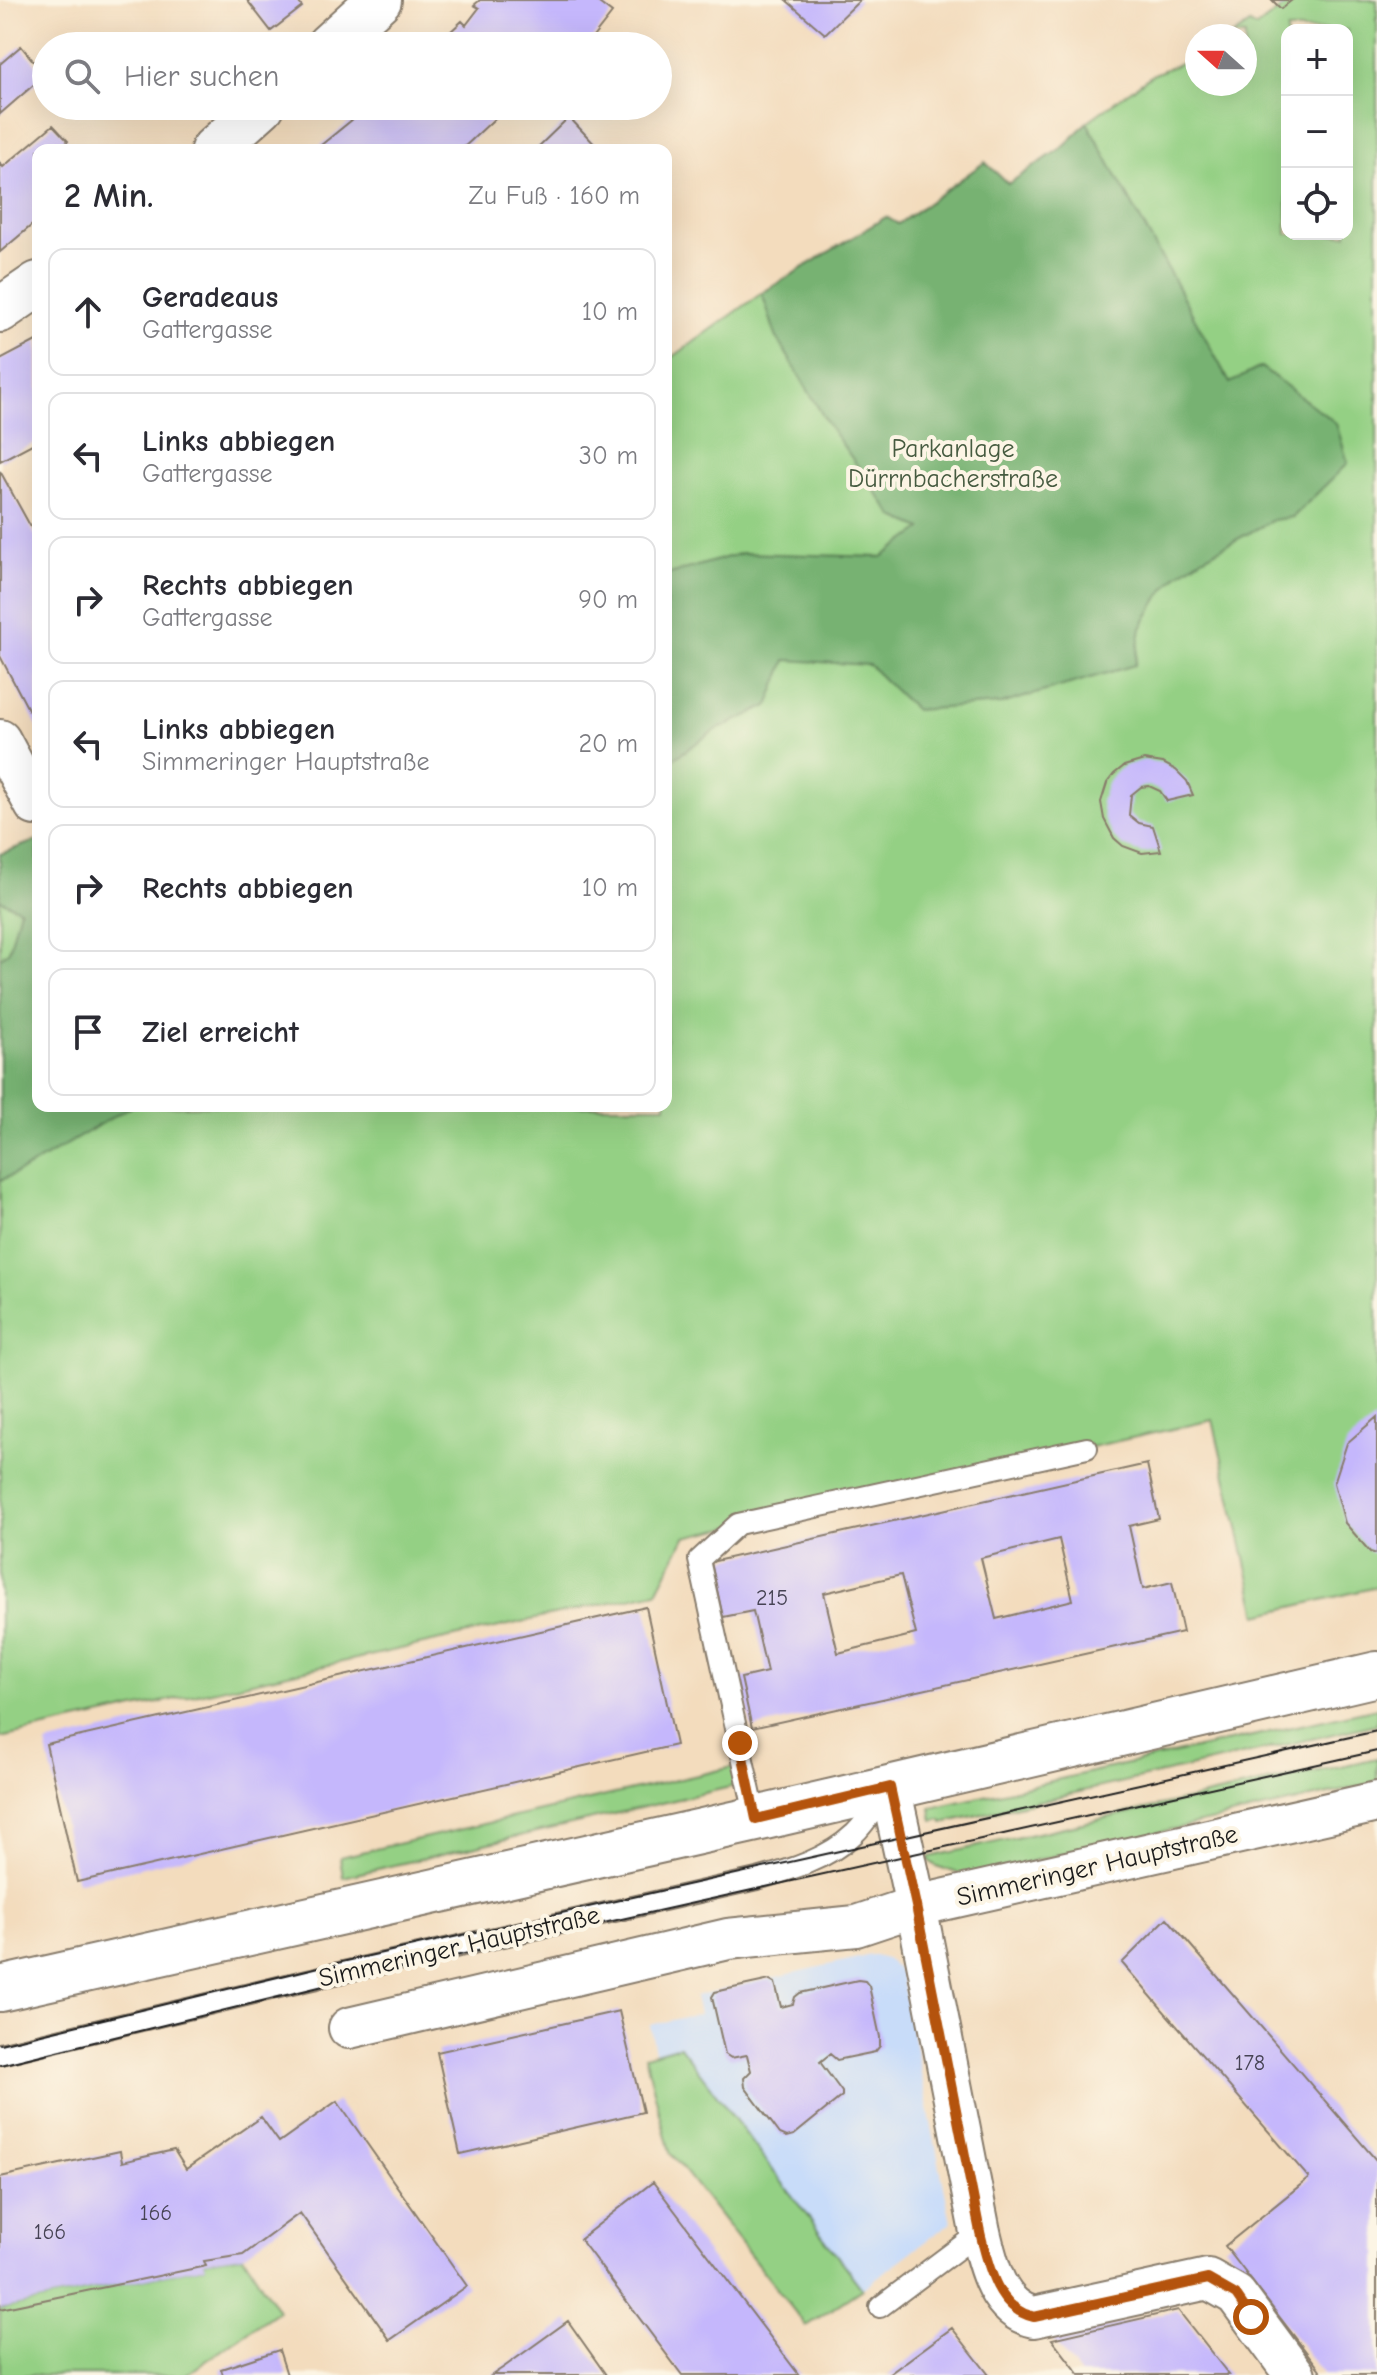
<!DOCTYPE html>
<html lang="de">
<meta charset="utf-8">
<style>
:root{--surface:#fff;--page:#f7f7f7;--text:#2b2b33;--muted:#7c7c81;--line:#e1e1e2}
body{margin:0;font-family:"Comic Neue",sans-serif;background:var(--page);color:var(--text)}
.controls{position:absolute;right:24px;top:24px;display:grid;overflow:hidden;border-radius:16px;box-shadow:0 8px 32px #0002}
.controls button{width:72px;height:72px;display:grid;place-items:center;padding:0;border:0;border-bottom:2px solid var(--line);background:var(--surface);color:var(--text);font:40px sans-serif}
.compass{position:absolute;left:1185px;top:24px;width:72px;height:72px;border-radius:50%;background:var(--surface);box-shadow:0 8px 32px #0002;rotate:291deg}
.stop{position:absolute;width:24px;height:24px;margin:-18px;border:6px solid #b45309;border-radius:50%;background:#fff}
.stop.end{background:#b45309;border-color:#fff;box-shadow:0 2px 8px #0008}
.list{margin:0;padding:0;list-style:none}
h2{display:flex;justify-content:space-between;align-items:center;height:104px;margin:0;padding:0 32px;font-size:34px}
h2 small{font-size:26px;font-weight:400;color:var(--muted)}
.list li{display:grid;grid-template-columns:52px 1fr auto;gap:24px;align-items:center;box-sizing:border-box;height:128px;margin:0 16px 16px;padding:0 16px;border:2px solid var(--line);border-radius:16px}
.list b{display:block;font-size:30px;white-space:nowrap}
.list p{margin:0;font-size:26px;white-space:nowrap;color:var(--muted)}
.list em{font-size:26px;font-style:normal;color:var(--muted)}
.icon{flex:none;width:44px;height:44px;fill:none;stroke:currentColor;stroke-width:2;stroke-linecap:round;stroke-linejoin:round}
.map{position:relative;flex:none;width:1377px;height:2375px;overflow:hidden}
.search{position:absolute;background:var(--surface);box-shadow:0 8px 32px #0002;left:32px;top:32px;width:640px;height:88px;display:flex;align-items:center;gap:20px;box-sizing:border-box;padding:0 28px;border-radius:44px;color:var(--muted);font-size:30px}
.panel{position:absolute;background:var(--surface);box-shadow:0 8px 32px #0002;left:32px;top:144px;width:640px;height:968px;border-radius:16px}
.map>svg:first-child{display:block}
.built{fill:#c8dcf9}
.green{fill:#94d084;stroke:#587650;stroke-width:2;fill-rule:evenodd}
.forest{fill:#77b272;stroke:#4a6747;stroke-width:2}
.building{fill:#c5b7fc;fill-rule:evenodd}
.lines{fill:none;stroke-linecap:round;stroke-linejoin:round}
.service-casing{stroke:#887c6c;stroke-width:24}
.minor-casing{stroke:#887c6c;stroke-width:44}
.secondary-casing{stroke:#887c6c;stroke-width:48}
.primary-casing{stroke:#887c6c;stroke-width:48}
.service{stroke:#fff;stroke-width:20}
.minor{stroke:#fff;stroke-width:40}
.secondary{stroke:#fff;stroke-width:44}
.primary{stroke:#fff;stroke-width:44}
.tram{stroke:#1c1c1c;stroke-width:2}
.route{stroke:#b45309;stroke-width:10}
.labels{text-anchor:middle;stroke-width:8;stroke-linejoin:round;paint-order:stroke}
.number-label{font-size:22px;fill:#464354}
.park-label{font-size:26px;fill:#465b40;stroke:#fcf5e5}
.street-label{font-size:26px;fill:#1c1c1c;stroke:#fcf5e5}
</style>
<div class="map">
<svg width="1377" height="2375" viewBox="0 0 1377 2375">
<rect width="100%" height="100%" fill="#fcf5e5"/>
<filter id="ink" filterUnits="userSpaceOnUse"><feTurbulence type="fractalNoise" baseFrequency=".0125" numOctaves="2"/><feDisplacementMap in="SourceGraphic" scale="16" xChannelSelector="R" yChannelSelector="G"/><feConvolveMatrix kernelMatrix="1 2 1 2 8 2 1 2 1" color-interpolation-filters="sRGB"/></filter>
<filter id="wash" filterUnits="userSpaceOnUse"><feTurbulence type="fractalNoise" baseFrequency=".006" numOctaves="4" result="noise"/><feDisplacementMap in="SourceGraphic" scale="32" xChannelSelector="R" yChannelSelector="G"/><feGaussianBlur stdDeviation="1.8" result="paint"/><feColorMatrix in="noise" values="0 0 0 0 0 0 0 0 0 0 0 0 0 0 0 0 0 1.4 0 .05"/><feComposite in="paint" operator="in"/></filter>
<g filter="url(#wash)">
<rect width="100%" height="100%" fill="#f3dcbd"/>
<path class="built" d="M871,1955L889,1960L901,1974L951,2222L862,2289L680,2046L655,2052L650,2025L699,2014L695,1996Z"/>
<path class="green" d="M1292,0H1377V1587L1258,1615L1213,1420L685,1537L657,1592L0,1738V854L38,840V1106H666V362L762,293L886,217L898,224L985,162L1008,184L1066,145L1087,122L1152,75L1197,56V84H1245V36H1232L1250,24L1256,28ZM1287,30H1347V234H1287Z
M1377,1708V1724L943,1823L942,1820L933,1821L931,1808Z
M1377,1758V1783L966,1876L936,1866L928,1860L929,1857Z
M733,1767L735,1786L343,1877L340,1857Z
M680,2046L862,2289L806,2326L670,2152L645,2056Z
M243,2255L278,2311L186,2375H0V2309L205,2266L204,2261Z"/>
<path class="forest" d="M1087,122L1230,383L1261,367L1336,423L1348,463L1293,517L1273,520L1204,557L1177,575L1159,597L1141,628L1135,665L1001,704L915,710L869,665L786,660L768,706L714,731L666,764V575L742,553L882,557L922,529L894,517L829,426L776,336L762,293L886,217L898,224L985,162L1008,184L1066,145Z
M38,840V1106H131L29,1167L0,1181V958L9,951L20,909L0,900V854Z"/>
<g id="blocks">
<path class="building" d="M247,0H297L302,7L271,31Z
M480,0H595L612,13L586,46H435L462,21L466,25L479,8L474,5Z
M786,0H860L825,34Z
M1272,0H1292L1281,9Z
M21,46L45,75L0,114V64Z
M369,106H508L461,150H315Z
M569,117L600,150H535Z
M53,125L68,141L65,145L69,150H38V220L0,252V163L3,167Z
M38,340V441L0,461V360Z
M0,471L38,540V728L0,656Z
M1144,760L1163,763L1176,770L1187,781L1193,795L1167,801L1160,791L1149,786L1141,787L1131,795L1129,815L1139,823L1153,826L1161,851L1142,853L1123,846L1114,838L1104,819L1101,802L1107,783L1114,774L1124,766Z
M1377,1417V1554L1370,1552L1345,1523L1334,1483L1347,1443Z
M1147,1464L1159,1519L1129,1526L1143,1589L1172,1582L1183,1632L752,1728L741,1678L767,1672L753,1611L723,1617L711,1562ZM1059,1539L1073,1600L996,1619L981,1558ZM901,1575L916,1634L838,1653L824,1593Z
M646,1607L676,1745L77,1882L46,1744Z
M1167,1918L1377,2161V2375H1324L1225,2246L1309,2178L1122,1963Z
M770,1980L775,1983L781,2007L793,2004L795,1997L800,1993L858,1980L865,1981L869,1986L880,2037V2046L875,2052L837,2060L830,2054L820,2062L842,2092V2096L794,2135L787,2137L780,2134L745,2087L744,2078L751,2071L747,2055L731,2058L725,2054L712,1997L715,1992Z
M619,2011L643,2112L460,2154L437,2052Z
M337,2101L467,2286L390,2340L300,2213L243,2255L204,2261L206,2266L0,2309V2177L120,2151L122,2162L174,2150L186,2169L261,2117L279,2142Z
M653,2182L799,2375H682L580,2239Z
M1178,2310L1229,2375H1080L1052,2339Z
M568,2321L606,2375H492L504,2367Z
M952,2328L989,2375H888Z
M279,2350L287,2375H223L221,2369Z"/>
</g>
</g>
<g filter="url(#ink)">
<use href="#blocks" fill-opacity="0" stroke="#887c6c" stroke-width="2"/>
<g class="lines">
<g class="service-casing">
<path id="service" d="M756,1819L699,1560L738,1524L1087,1448
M0,2054L308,1980L757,1879C790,1870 828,1859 854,1834C866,1823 875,1807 885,1794
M880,2307L980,2232"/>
</g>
<g class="minor-casing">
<path id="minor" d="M0,740L35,805L38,804
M890,1787L916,1906L980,2232C988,2265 997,2309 1034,2317L1208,2279L1236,2295L1295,2375
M349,2028L728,1939L856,1926L916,1906L1377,1802"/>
</g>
<g class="secondary-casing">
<path id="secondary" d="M328,46L379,0
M213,150L262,106
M0,310L38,284"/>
</g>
<g class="primary-casing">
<path id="primary" d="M0,1989L756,1819L1377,1674"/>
</g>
<use href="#service" class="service"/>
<use href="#minor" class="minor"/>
<use href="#secondary" class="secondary"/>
<use href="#primary" class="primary"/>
<path class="tram" d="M0,2044L315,1968L1377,1731
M0,2065L356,1978L1377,1751"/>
</g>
</g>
<g class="lines" filter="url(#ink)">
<path class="route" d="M740,1743L756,1819L890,1787L916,1906L980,2232C988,2265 997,2309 1034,2317L1208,2279L1236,2295L1251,2317"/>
</g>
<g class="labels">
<g class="number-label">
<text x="772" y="1605">215</text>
<text x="1250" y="2070">178</text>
<text x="156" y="2220">166</text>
<text x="50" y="2239">166</text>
</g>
<g class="park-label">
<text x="953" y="457">Parkanlage<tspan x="953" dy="30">Dürrnbacherstraße</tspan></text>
</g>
<g class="street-label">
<text transform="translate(1097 1865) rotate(-13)" y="9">Simmeringer Hauptstraße</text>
<text transform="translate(459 1946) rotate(-13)" y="9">Simmeringer Hauptstraße</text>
</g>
</g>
</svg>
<div class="controls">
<button>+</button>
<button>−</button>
<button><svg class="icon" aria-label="locate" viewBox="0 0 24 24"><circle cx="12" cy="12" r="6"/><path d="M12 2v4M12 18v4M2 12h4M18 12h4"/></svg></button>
</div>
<svg class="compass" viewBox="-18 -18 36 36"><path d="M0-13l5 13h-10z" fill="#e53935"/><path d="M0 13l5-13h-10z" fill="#7c7c81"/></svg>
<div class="stop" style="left:1251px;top:2317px"></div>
<div class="stop end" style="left:740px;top:1743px"></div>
<div class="search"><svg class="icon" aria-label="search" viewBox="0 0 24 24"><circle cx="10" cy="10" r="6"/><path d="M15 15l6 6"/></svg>Hier suchen</div>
<section class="panel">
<h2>2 Min.<small>Zu Fuß · 160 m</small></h2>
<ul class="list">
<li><svg class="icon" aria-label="ahead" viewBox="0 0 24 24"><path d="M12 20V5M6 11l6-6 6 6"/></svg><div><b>Geradeaus</b><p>Gattergasse</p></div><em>10 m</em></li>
<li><svg class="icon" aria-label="left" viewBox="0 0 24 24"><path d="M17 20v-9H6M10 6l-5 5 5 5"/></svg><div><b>Links abbiegen</b><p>Gattergasse</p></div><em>30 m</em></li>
<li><svg class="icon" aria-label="right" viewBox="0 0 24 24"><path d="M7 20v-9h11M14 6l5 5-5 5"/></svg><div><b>Rechts abbiegen</b><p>Gattergasse</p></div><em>90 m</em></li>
<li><svg class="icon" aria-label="left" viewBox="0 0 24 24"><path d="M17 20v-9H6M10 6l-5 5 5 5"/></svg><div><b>Links abbiegen</b><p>Simmeringer Hauptstraße</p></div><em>20 m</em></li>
<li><svg class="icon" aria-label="right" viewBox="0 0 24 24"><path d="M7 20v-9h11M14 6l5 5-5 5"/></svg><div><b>Rechts abbiegen</b></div><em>10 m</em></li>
<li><svg class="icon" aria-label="arrive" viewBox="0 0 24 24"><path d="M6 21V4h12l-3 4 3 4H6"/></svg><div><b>Ziel erreicht</b></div></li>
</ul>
</section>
</div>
